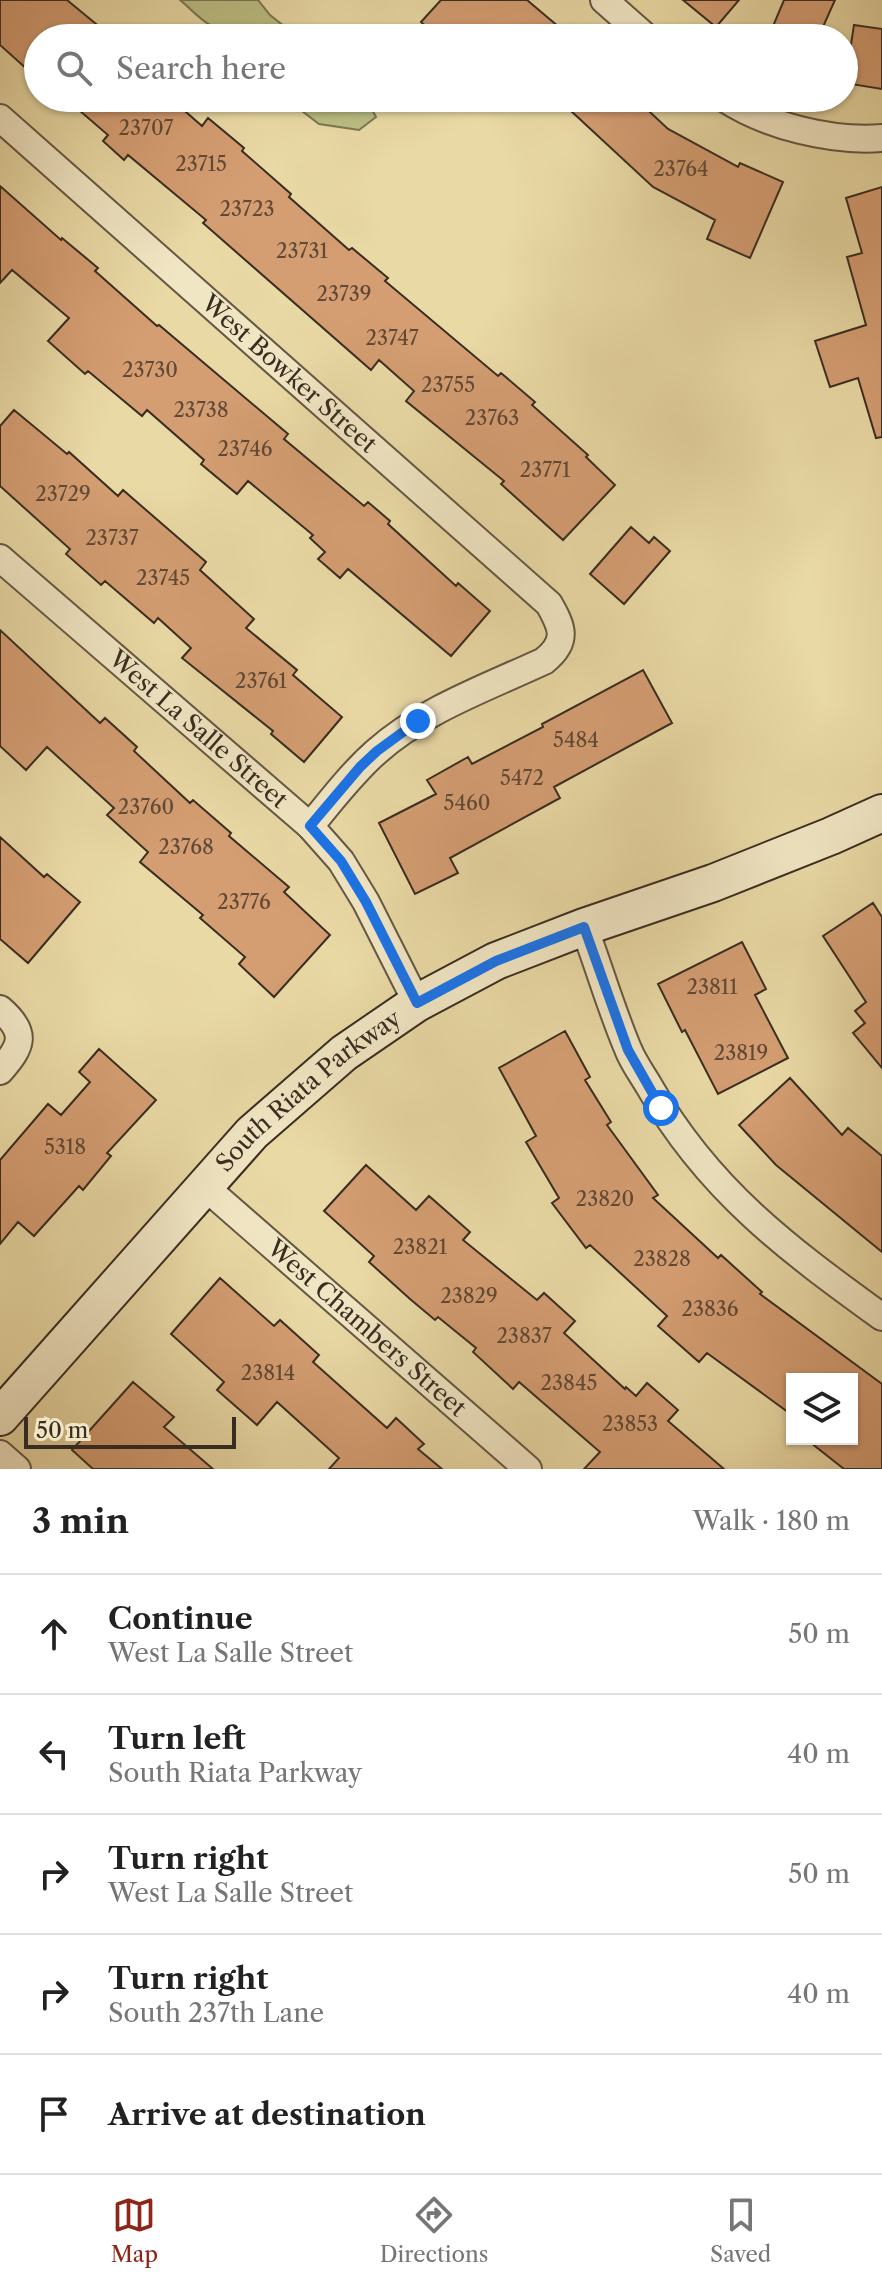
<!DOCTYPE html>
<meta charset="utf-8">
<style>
:root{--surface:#fff;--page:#f6f6f6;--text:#222;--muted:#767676;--line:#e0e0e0;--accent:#8f2418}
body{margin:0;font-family:"Libre Caslon Text",serif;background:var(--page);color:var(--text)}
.controls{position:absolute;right:24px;bottom:24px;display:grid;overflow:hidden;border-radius:0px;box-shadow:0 2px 6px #0004}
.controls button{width:72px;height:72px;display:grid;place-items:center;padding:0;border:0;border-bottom:2px solid var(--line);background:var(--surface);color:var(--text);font:40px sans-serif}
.scale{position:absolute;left:24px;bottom:20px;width:212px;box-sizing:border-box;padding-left:8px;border:4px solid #392d22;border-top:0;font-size:22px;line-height:28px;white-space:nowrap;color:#392d22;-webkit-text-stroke:6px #f1e6c4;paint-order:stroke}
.stop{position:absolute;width:24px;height:24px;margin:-18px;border:6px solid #1a73e8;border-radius:50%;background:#fff}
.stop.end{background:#1a73e8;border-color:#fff;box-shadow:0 2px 8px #0008}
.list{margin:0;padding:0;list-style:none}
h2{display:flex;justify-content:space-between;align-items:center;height:104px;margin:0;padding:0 32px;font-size:34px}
h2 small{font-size:26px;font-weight:400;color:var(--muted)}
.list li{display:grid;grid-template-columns:52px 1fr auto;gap:24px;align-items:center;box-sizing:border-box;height:120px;padding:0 32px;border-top:2px solid var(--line)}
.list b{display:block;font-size:30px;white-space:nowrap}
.list p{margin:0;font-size:26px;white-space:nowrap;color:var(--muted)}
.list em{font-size:26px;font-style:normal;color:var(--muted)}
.icon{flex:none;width:44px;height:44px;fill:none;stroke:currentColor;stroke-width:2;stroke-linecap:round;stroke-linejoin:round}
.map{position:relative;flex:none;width:882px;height:1469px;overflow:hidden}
.search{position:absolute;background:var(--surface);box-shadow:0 2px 6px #0004;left:24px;right:24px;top:24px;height:88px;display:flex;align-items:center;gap:20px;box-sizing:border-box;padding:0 28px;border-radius:44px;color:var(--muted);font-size:30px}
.sheet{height:704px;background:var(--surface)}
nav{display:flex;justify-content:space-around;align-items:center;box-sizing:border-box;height:112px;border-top:2px solid var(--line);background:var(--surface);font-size:22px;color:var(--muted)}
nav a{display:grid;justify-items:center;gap:4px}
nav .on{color:var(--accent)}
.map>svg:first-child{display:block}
.green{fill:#bbbe83;stroke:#7a7652;stroke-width:2}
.building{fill:#d49d72;stroke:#392d22;stroke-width:2}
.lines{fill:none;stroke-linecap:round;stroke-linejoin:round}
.street-casing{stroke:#655843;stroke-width:30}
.secondary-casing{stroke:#392d22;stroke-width:40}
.street{stroke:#f1e6c4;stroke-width:26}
.secondary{stroke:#f1e6c4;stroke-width:36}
.route{stroke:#1a73e8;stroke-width:10}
.labels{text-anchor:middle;stroke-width:8;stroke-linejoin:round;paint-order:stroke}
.number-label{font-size:20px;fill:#604936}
.street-label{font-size:24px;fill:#392d22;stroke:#f1e6c4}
</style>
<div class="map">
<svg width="882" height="1469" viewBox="0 0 882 1469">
<rect width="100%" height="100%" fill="#e9d9a5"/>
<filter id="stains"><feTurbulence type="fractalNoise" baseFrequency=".0025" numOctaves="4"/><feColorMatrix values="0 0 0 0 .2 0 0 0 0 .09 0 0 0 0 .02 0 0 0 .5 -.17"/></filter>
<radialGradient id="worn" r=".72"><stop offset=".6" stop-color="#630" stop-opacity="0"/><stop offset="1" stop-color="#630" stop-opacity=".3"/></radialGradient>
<path class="green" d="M180,0H258L270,15L299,38C270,38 236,41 210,25C199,19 190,8 180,0Z
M289,98H366L376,117L359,130L319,124L293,104Z"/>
<path class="building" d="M0,0H67L113,38H38V79L0,45Z
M441,0H527L572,38H438L421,22Z
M683,0H739L716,27Z
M784,0H835L818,38H768Z
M854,25L882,29V89L845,83Z
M65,98H170L202,126L208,118L244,148L242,151L291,194L289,197L349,250L352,248L388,278L385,281L498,376L501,373L535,402L532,405L588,455L586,457L615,485L563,540L501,484L504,481L406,401L414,391L379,360L371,370L203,223L206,220L128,155L124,160L103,141L108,135Z
M557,98H635L668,129L738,167L740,163L783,182L750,258L707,239L715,220L653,187Z
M0,186L61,240L62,238L98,268L95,271L157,326L159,325L288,434L284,439L364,506L368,502L390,521L388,524L456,586L458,583L490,611L451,656L348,569L340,578L318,559L325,552L310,538L313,535L248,481L237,494L201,464L204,460L147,410L142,416L88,371L85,374L48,341L69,318L12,270L0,283Z
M882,187V437L876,438L858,378L830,387L815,341L866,325L847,257L862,253L846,198Z
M14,410L67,454L69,452L118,496L123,490L206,562L200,570L254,619L246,628L297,670L293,675L342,717L304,762L271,734L273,731L182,658L191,648L158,618L154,623L105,581L101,585L66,554L70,549L0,486V426Z
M631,527L649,543L654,537L670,551L624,604L590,574Z
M0,630L100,723L105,718L137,747L134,751L190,803L193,800L231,833L229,836L289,887L284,892L330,935L274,997L239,964L245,957L200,918L203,915L140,862L148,852L107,815L114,808L47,747L26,770L0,746Z
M643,670L672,723L554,787L560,798L450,858L458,873L415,894L379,823L436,794L427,780L468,757L472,764L543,727L542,724Z
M0,837L44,877L47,874L80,902L28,963L0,939Z
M873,903L882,917V1068L853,1033L865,1023L855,1011L866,1002L823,936Z
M742,942L766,989L755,995L788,1058L718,1094L685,1030L682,1032L658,984Z
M565,1031L590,1077L585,1080L611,1122L607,1125L658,1195L653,1198L718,1258L721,1255L762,1292L760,1294L882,1384V1469H844L806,1439H852V1379H792V1415L707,1353L699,1362L658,1326L667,1316L590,1245L586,1248L552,1203L559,1198L526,1142L536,1136L499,1068Z
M99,1049L156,1100L107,1153L111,1156L83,1190L79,1186L34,1236L18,1222L0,1244V1160L48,1104L61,1115L90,1082L79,1072Z
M790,1078L842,1135L848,1128L882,1156V1252L776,1165L739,1125Z
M366,1165L416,1210L429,1196L470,1232L463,1240L537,1300L544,1293L575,1321L564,1333L625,1389L626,1387L636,1396L647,1383L678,1410L668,1421L724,1469H584L600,1452L519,1382L513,1389L473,1352L476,1348L438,1317L435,1320L410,1299L369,1262L374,1256L324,1211Z
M220,1278L274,1326L280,1320L319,1355L313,1362L387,1428L396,1418L424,1444L418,1449L442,1469H329L339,1458L277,1402L257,1425L217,1390L224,1382L171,1334Z
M133,1382L174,1417L164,1427L213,1469H93L72,1450Z"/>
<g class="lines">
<g class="street-casing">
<g id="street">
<path d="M604,0L647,38"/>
<path d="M724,98C766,126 832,142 882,138"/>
<path id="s1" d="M0,118L549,604C562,627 569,641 544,661C488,687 423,710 376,752C351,774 331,801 310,826"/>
<path id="s2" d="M0,558L310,826L341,861L366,902L417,1003"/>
<path d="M584,927C599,967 611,1009 628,1049C633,1062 642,1074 649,1086C708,1190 788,1249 882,1317"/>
<path d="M0,1009C28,1033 22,1046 0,1071"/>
<path id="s3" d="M204,1186L528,1469"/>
<path d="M0,1454L17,1469"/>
</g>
</g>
<g class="secondary-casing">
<g id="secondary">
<path id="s4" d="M0,1417L252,1133L344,1053L417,1003L496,961L584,927L713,883L831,836L882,813"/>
</g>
</g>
<use href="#street" class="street"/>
<use href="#secondary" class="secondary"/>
</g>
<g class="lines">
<path class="route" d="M418,721L377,751L360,767L310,826L341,861L366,902L417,1003L496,961L584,927L628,1050L661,1108"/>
</g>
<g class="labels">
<g class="number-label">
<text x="146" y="135">23707</text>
<text x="201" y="171">23715</text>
<text x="681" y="176">23764</text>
<text x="247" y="216">23723</text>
<text x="302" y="258">23731</text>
<text x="344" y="301">23739</text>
<text x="392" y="345">23747</text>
<text x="150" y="377">23730</text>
<text x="448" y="392">23755</text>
<text x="201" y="417">23738</text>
<text x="492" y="425">23763</text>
<text x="245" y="456">23746</text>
<text x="545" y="477">23771</text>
<text x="63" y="501">23729</text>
<text x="112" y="545">23737</text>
<text x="163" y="585">23745</text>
<text x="261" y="688">23761</text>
<text x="576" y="747">5484</text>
<text x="522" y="785">5472</text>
<text x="467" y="810">5460</text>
<text x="146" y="814">23760</text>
<text x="186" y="854">23768</text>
<text x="244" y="909">23776</text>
<text x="712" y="994">23811</text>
<text x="741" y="1060">23819</text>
<text x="65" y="1154">5318</text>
<text x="605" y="1206">23820</text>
<text x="420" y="1254">23821</text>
<text x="662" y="1266">23828</text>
<text x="469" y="1303">23829</text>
<text x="710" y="1316">23836</text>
<text x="524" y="1343">23837</text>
<text x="268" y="1380">23814</text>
<text x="569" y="1390">23845</text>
<text x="630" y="1431">23853</text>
</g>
<g class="street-label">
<text dy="8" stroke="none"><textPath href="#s1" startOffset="386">West Bowker Street</textPath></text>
<text dy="8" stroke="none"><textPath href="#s2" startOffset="262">West La Salle Street</textPath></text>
<text dy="8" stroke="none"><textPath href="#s4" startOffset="450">South Riata Parkway</textPath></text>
<text dy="8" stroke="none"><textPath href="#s3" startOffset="216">West Chambers Street</textPath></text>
</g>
</g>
<rect width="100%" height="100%" filter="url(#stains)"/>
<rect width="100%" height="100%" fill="url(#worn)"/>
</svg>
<div class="controls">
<button><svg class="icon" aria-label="layers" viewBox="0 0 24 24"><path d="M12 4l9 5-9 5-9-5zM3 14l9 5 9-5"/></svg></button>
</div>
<div class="scale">50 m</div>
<div class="stop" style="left:661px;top:1108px"></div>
<div class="stop end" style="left:418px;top:721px"></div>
<div class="search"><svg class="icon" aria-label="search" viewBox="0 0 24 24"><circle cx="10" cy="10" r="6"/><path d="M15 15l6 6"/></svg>Search here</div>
</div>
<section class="sheet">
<h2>3 min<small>Walk · 180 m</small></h2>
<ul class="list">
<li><svg class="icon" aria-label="ahead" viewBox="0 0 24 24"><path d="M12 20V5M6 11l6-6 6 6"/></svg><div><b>Continue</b><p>West La Salle Street</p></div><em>50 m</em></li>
<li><svg class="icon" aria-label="left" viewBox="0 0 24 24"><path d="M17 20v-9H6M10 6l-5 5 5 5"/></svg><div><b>Turn left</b><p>South Riata Parkway</p></div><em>40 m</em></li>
<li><svg class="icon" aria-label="right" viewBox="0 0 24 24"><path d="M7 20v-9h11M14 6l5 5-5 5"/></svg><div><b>Turn right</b><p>West La Salle Street</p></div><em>50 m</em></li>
<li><svg class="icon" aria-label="right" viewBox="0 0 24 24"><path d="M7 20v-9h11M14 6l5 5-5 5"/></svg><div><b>Turn right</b><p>South 237th Lane</p></div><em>40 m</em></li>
<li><svg class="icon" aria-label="arrive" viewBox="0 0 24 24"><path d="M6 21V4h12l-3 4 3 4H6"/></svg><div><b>Arrive at destination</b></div></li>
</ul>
</section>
<nav>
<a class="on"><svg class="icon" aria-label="map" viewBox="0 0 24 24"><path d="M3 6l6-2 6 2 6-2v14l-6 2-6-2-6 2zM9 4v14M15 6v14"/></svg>Map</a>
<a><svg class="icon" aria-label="directions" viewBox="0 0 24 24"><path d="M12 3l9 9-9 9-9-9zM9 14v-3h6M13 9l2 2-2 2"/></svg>Directions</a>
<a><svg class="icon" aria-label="saved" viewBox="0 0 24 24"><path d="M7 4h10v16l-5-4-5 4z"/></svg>Saved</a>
</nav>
